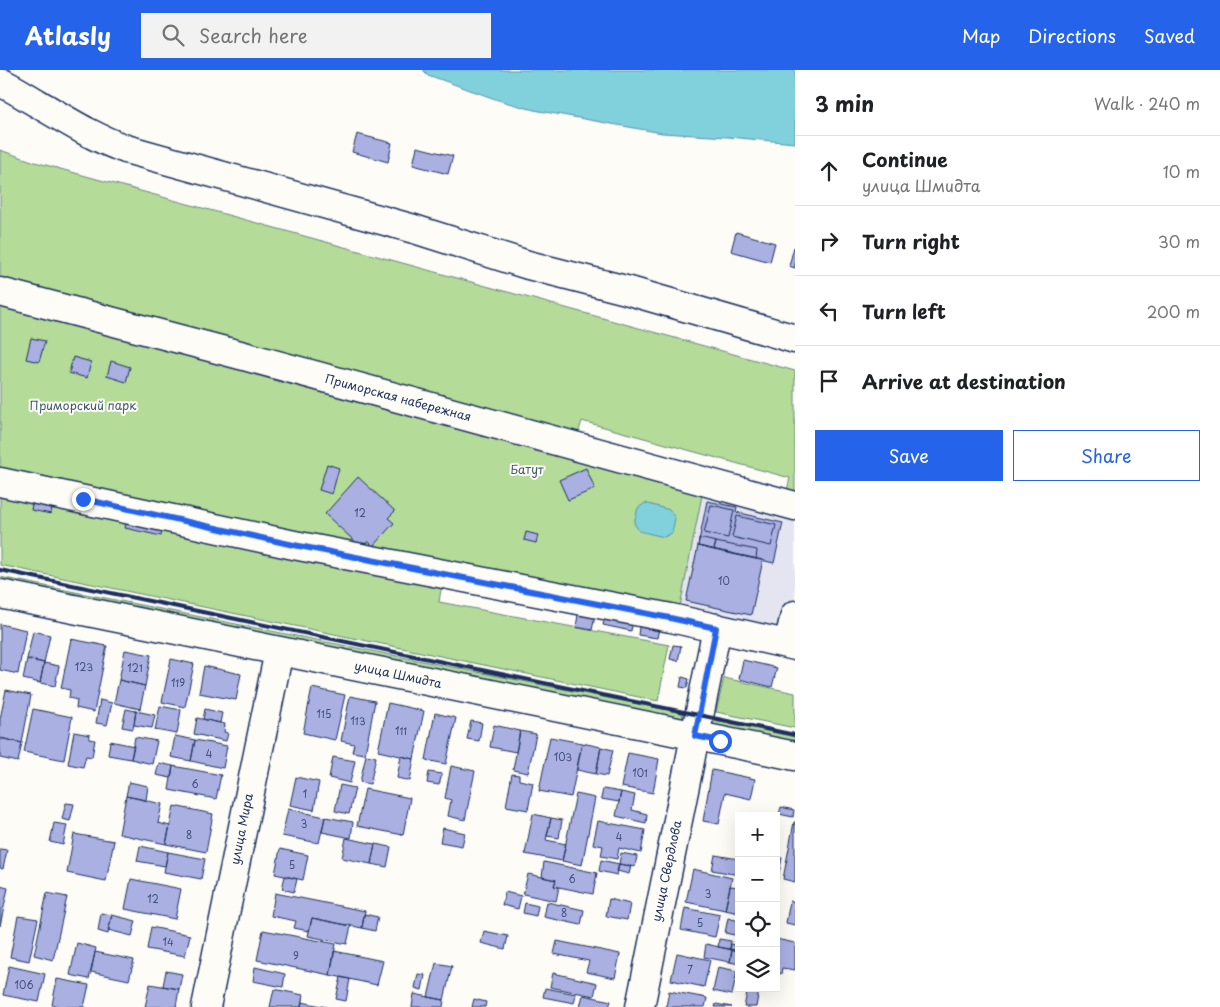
<!DOCTYPE html>
<meta charset="utf-8">
<style>
:root{--surface:#fff;--page:#f2f2f2;--text:#202124;--muted:#757577;--line:#e0e0e0;--accent:#2563eb}
body{margin:0;font-family:"Playpen Sans",sans-serif;background:var(--page);color:var(--text)}
.controls{position:absolute;right:15px;bottom:15px;display:grid;overflow:hidden;border-radius:0px;box-shadow:0 5px 20px #0002}
.controls button{width:45px;height:45px;display:grid;place-items:center;padding:0;border:0;border-bottom:1px solid var(--line);background:var(--surface);color:var(--text);font:25px sans-serif}
.stop{position:absolute;width:15px;height:15px;margin:-11px;border:4px solid #2563eb;border-radius:50%;background:#fff}
.stop.end{background:#2563eb;border-color:#fff;box-shadow:0 1px 5px #0008}
.list{margin:0;padding:0;list-style:none}
h2{display:flex;justify-content:space-between;align-items:center;height:65px;margin:0;padding:0 20px;font-size:21px}
h2 small{font-size:16px;font-weight:400;color:var(--muted)}
.list li{display:grid;grid-template-columns:32px 1fr auto;gap:15px;align-items:center;box-sizing:border-box;height:70px;padding:0 20px;border-top:1px solid var(--line)}
.list b{display:block;font-size:19px;white-space:nowrap}
.list p{margin:0;font-size:16px;white-space:nowrap;color:var(--muted)}
.list em{font-size:16px;font-style:normal;color:var(--muted)}
.actions{display:flex;gap:10px;padding:15px 20px}
.actions a{flex:1;padding:11px 0;border:1px solid var(--accent);border-radius:0px;text-align:center;font-size:18px;color:var(--accent)}
.actions .main{background:var(--accent);color:#fff}
.icon{flex:none;width:28px;height:28px;fill:none;stroke:currentColor;stroke-width:2;stroke-linecap:round;stroke-linejoin:round}
.map{position:relative;flex:none;width:795px;height:937px;overflow:hidden}
header{display:flex;align-items:center;gap:30px;box-sizing:border-box;height:70px;padding:0 25px;background:var(--accent);color:#fff}
header strong{font-size:24px}
nav{display:flex;gap:28px;margin-inline-start:auto;font-size:18px}
.search{width:350px;height:45px;background:var(--page);display:flex;align-items:center;gap:12px;box-sizing:border-box;padding:0 18px;border-radius:0px;color:var(--muted);font-size:19px}
main{display:flex}
aside{flex:1;background:var(--surface)}
.map>svg:first-child{display:block}
.built{fill:#e4e5f0}
.green{fill:#b4dc98;stroke:#68867b}
.water{fill:#81d1dd;stroke:#5890aa}
.building{fill:#aab0e1;stroke:#1b2f5e}
.lines{fill:none;stroke-linecap:round;stroke-linejoin:round}
.minor-casing{stroke:#1b2f5e;stroke-width:31}
.minor{stroke:#fdfcf7;stroke-width:28}
.rail{stroke:#1b2f5e;stroke-width:4}
.route{stroke:#2563eb;stroke-width:6}
.labels{text-anchor:middle;stroke-width:4;stroke-linejoin:round;paint-order:stroke}
.number-label{font-size:10px;fill:#3f4f7f}
.street-label{font-size:12px;fill:#1b2f5e;stroke:#fdfcf7}
.park-label{font-size:12px;fill:#415a6c;stroke:#fdfcf7}
</style>
<header>
<strong>Atlasly</strong>
<div class="search"><svg class="icon" aria-label="search" viewBox="0 0 24 24"><circle cx="10" cy="10" r="6"/><path d="M15 15l6 6"/></svg>Search here</div>
<nav><a>Map</a><a>Directions</a><a>Saved</a></nav>
</header>
<main>
<div class="map">
<svg width="795" height="937" viewBox="0 0 795 937">
<rect width="100%" height="100%" fill="#fdfcf7"/>
<filter id="ink" filterUnits="userSpaceOnUse"><feTurbulence type="fractalNoise" baseFrequency=".02" numOctaves="2"/><feDisplacementMap in="SourceGraphic" scale="10" xChannelSelector="R" yChannelSelector="G"/><feConvolveMatrix kernelMatrix="1 2 1 2 8 2 1 2 1" color-interpolation-filters="sRGB"/></filter>
<g filter="url(#ink)">
<path class="built" d="M703,420L795,443V567L679,541Z"/>
<path class="green" d="M0,80L35,92L795,301V427L786,424L790,408L582,351L577,367L0,211Z
M0,229L703,420L679,541L0,402Z
M0,420L442,513L439,532L669,575L658,631L0,495Z
M0,507L683,643L682,650L247,561L245,558L238,556L233,558L0,511Z
M724,608L795,623V658L716,642Z
M713,650L795,667V674L745,663L744,660L736,659L732,661L712,656Z"/>
<path class="water" d="M423,0H795V73L728,67L662,63L534,40L501,31L428,5Z
M645,433L670,440L675,448L672,463L664,467L639,461L634,453L638,438Z"/>
<path class="building" d="M357,64L392,73L388,92L352,82Z
M417,77L453,86L448,104L413,95Z
M736,162L775,173L770,192L731,181Z
M794,177H795V198L789,196Z
M31,268L45,271L39,292L26,289Z
M73,287L91,292L87,308L69,303Z
M111,291L130,297L126,312L107,306Z
M327,394L339,398L332,424L319,420Z
M586,398L595,419L568,430L559,410Z
M358,407L395,441L388,448L394,453L373,476L368,471L362,478L325,444Z
M33,428L53,433L51,444L31,440Z
M707,431L737,437L736,442L783,453L774,493L698,476Z
M711,435L734,440L728,468L704,463Z
M737,446L776,455L771,476L732,467Z
M127,450L163,458L161,466L125,458Z
M526,462L538,465L536,473L524,470Z
M699,468L716,472L714,480L698,476Z
M716,472L757,480L756,489L714,480Z
M698,476L763,490L751,545L686,531Z
M579,539L596,542L592,560L576,557Z
M606,543L633,549L631,561L603,555Z
M640,550L660,553L657,568L638,565Z
M0,554L26,560L18,604L0,600Z
M33,561L50,565L44,593L27,589Z
M71,569L107,576L94,642L76,638L77,630L69,628L70,620L61,618Z
M673,575L681,576L678,591L670,589Z
M125,580L151,585L145,616L119,610Z
M27,589L44,593L40,613L23,609Z
M171,589L194,594L185,637L162,632Z
M743,590L777,598L772,617L739,609Z
M44,593L59,596L55,616L40,613Z
M204,596L241,604L236,630L199,623Z
M682,607L689,609L687,618L680,617Z
M119,610L145,616L140,639L114,633Z
M312,618L345,625L335,670L303,663Z
M6,620L31,625L22,673L0,668V649Z
M350,626L375,631L365,684L352,682L354,674L341,671Z
M100,630L112,633L107,655L96,653Z
M388,633L424,641L414,689L378,681Z
M160,636L181,640L177,664L155,660Z
M33,639L72,647L64,690L24,682Z
M126,639L136,641L133,659L122,657Z
M205,639L222,643L220,653L203,649Z
M136,641L155,645L152,658L134,655Z
M435,643L456,648L446,694L426,690Z
M197,648L225,654L224,662L228,663L226,671L194,664Z
M471,651L482,653L479,671L467,669Z
M494,655L520,661L516,682L490,677Z
M520,661L536,664L528,703L513,700Z
M74,662L90,665L89,669L95,670L92,687L86,686L83,697L68,694Z
M175,666L195,670L191,691L171,687Z
M135,667L157,671L152,694L131,689Z
M550,667L582,673L571,727L539,721Z
M0,668L22,673L18,692L0,688Z
M195,670L227,676L223,698L191,691Z
M110,671L134,676L131,689L108,685Z
M582,673L601,677L596,704L577,700Z
M601,677L613,680L607,706L596,704Z
M628,683L659,689L653,723L621,717Z
M366,685L376,687L370,714L360,712Z
M401,686L414,689L410,711L397,708Z
M333,687L355,691L350,713L329,708Z
M159,693L173,696L171,708L156,705Z
M173,696L221,705L216,729L169,720Z
M451,696L475,701L465,750L448,746L451,730L445,728Z
M712,700L755,709L751,729L725,723L719,754L703,751Z
M429,702L442,704L439,715L427,713Z
M512,704L519,705V710L533,713L528,740L506,736Z
M296,707L319,712L314,740L290,735Z
M129,712L148,716L146,730L126,726Z
M340,715L355,718L349,744L335,741Z
M365,719L410,728L403,765L357,756Z
M603,719L621,722L619,732L601,729Z
M621,722L635,725L632,740L647,744L646,753L616,746Z
M576,724L595,728L582,795L562,791Z
M126,726L162,734L158,753L170,756L166,774L119,764Z
M66,733L74,734L70,751L62,749Z
M174,736L213,744L206,782L166,774Z
M781,737L794,740L793,747L779,744Z
M288,739L325,747L319,773L282,766Z
M533,744L551,748L546,770L566,774L562,791L525,784Z
M325,747L353,752L351,768L322,762Z
M551,748L562,750L559,768L547,766Z
M598,751L645,760L641,783L619,778L617,789L601,786L603,776L593,774Z
M794,752H795V812L783,809Z
M54,753L67,755L63,775L50,772Z
M443,758L465,763L462,776L440,772Z
M74,764L114,771L106,811L67,803Z
M346,768L375,774L371,794L342,788Z
M375,774L391,777L387,797L371,794Z
M140,776L168,782L165,796L137,791Z
M0,779L7,780L3,799L0,798Z
M280,779L308,785L303,810L275,804Z
M168,782L205,789L201,809L164,802Z
M621,783L637,786L635,797L619,794Z
M715,785L739,789V805L712,800Z
M776,787L782,788L777,813H776Z
M601,790L619,794L617,805L599,801Z
M544,792L597,803L593,824L554,816L556,810L542,807Z
M619,794L631,796L629,804L617,801Z
M693,799L732,808L725,840L686,832Z
M528,804L556,810L554,816L559,817L556,831L523,824Z
M285,806L297,809L294,822L282,819Z
M131,809L181,819L175,849L125,839Z
M0,816L8,818L0,856Z
M730,816L739,817V843L725,840Z
M505,822L521,826L518,839L502,835Z
M47,823L67,827L53,890L34,885Z
M275,823L365,841L362,858L312,848L309,861L294,858L296,851L271,846Z
M609,829L630,834L627,850L606,846Z
M790,831L795,832V855L786,853Z
M547,832L584,840L581,855L544,847Z
M525,833L538,836L536,846L523,843Z
M685,838L720,845L715,867L681,860Z
M101,843L112,845L108,864L98,861Z
M364,844L378,847L375,861L362,858Z
M112,845L136,851L132,866L108,860Z
M18,846L38,849L29,891L10,887Z
M312,848L351,856L347,874L308,866Z
M728,848L739,851V866L725,863Z
M151,857L190,865L185,886L147,879Z
M263,860L336,874L330,905L257,890Z
M484,861L508,866L505,879L481,873Z
M719,869L731,871L730,879L718,877Z
M776,869L795,873V900L782,898L781,904L776,903Z
M557,871L620,884L615,908L586,902L589,891L554,884Z
M77,873L96,878L89,909L70,905Z
M706,874L732,880L730,892L704,887Z
M731,874L739,876V881L730,879Z
M732,880L739,881V894L730,892Z
M334,881L383,891L377,915L330,905Z
M95,882L134,890L129,910L91,902Z
M677,883L710,890L704,917L671,910Z
M436,893L452,896L444,930L428,927Z
M9,896L45,904L39,932L3,925Z
M255,897L285,904L283,917L253,911Z
M718,897L737,901L732,925L713,921Z
M166,901L182,904L179,919L163,916Z
M553,903L597,913L594,926L550,917Z
M418,904L425,905L422,920L415,918Z
M341,907L350,909L346,931L336,929Z
M57,909L89,915L84,937H62L52,935Z
M150,914L179,919L176,937H145Z
M545,918L576,924L574,933L543,927Z
M748,918L759,920L756,937H744Z
M274,919L303,925L301,937H270Z
M669,921L707,928L705,937H666Z
M414,924L444,930L443,937H412Z
M583,925L611,931L609,937H580Z
M474,929L486,932L485,937H472Z
M302,932L326,937H301Z
M716,934L732,937H715Z"/>
<g class="lines">
<g class="minor-casing">
<path id="minor" d="M0,12C13,18 25,26 37,33C66,50 94,68 126,79L414,159L528,195L626,220L795,269
M0,222L244,286L795,436
M0,412L294,475L671,548L795,576
M0,524L795,686
M788,574L795,545
M206,937L279,581
M640,937L717,558"/>
</g>
<use href="#minor" class="minor"/>
<path class="rail" d="M0,500L795,665"/>
</g>
</g>
<g class="lines" filter="url(#ink)">
<path class="route" d="M83,429L294,475L670,548L716,558L695,666L720,671"/>
</g>
<g class="labels">
<g class="number-label">
<text x="360" y="447">12</text>
<text x="724" y="515">10</text>
<text x="84" y="601">123</text>
<text x="135" y="602">121</text>
<text x="178" y="617">119</text>
<text x="324" y="648">115</text>
<text x="358" y="655">113</text>
<text x="401" y="665">111</text>
<text x="209" y="688">4</text>
<text x="563" y="691">103</text>
<text x="640" y="707">101</text>
<text x="195" y="718">6</text>
<text x="305" y="728">1</text>
<text x="304" y="758">3</text>
<text x="189" y="769">8</text>
<text x="619" y="771">4</text>
<text x="292" y="799">5</text>
<text x="572" y="813">6</text>
<text x="708" y="828">3</text>
<text x="153" y="833">12</text>
<text x="564" y="847">8</text>
<text x="700" y="857">5</text>
<text x="168" y="876">14</text>
<text x="296" y="890">9</text>
<text x="690" y="904">7</text>
<text x="24" y="919">106</text>
</g>
<g class="street-label">
<text transform="translate(398 328) rotate(15)" y="4">Приморская набережная</text>
<text transform="translate(398 605) rotate(12)" y="4">улица Шмидта</text>
<text transform="translate(242 759) rotate(-79)" y="4">улица Мира</text>
<text transform="translate(667 801) rotate(-78)" y="4">улица Свердлова</text>
</g>
<g class="park-label">
<text x="83" y="340">Приморский парк</text>
<text x="527" y="404">Батут</text>
</g>
</g>
</svg>
<div class="controls">
<button>+</button>
<button>−</button>
<button><svg class="icon" aria-label="locate" viewBox="0 0 24 24"><circle cx="12" cy="12" r="6"/><path d="M12 2v4M12 18v4M2 12h4M18 12h4"/></svg></button>
<button><svg class="icon" aria-label="layers" viewBox="0 0 24 24"><path d="M12 4l9 5-9 5-9-5zM3 14l9 5 9-5"/></svg></button>
</div>
<div class="stop" style="left:720px;top:671px"></div>
<div class="stop end" style="left:83px;top:429px"></div>
</div>
<aside>
<h2>3 min<small>Walk · 240 m</small></h2>
<ul class="list">
<li><svg class="icon" aria-label="ahead" viewBox="0 0 24 24"><path d="M12 20V5M6 11l6-6 6 6"/></svg><div><b>Continue</b><p>улица Шмидта</p></div><em>10 m</em></li>
<li><svg class="icon" aria-label="right" viewBox="0 0 24 24"><path d="M7 20v-9h11M14 6l5 5-5 5"/></svg><div><b>Turn right</b></div><em>30 m</em></li>
<li><svg class="icon" aria-label="left" viewBox="0 0 24 24"><path d="M17 20v-9H6M10 6l-5 5 5 5"/></svg><div><b>Turn left</b></div><em>200 m</em></li>
<li><svg class="icon" aria-label="arrive" viewBox="0 0 24 24"><path d="M6 21V4h12l-3 4 3 4H6"/></svg><div><b>Arrive at destination</b></div></li>
</ul>
<div class="actions"><a class="main">Save</a><a>Share</a></div>
</aside>
</main>
